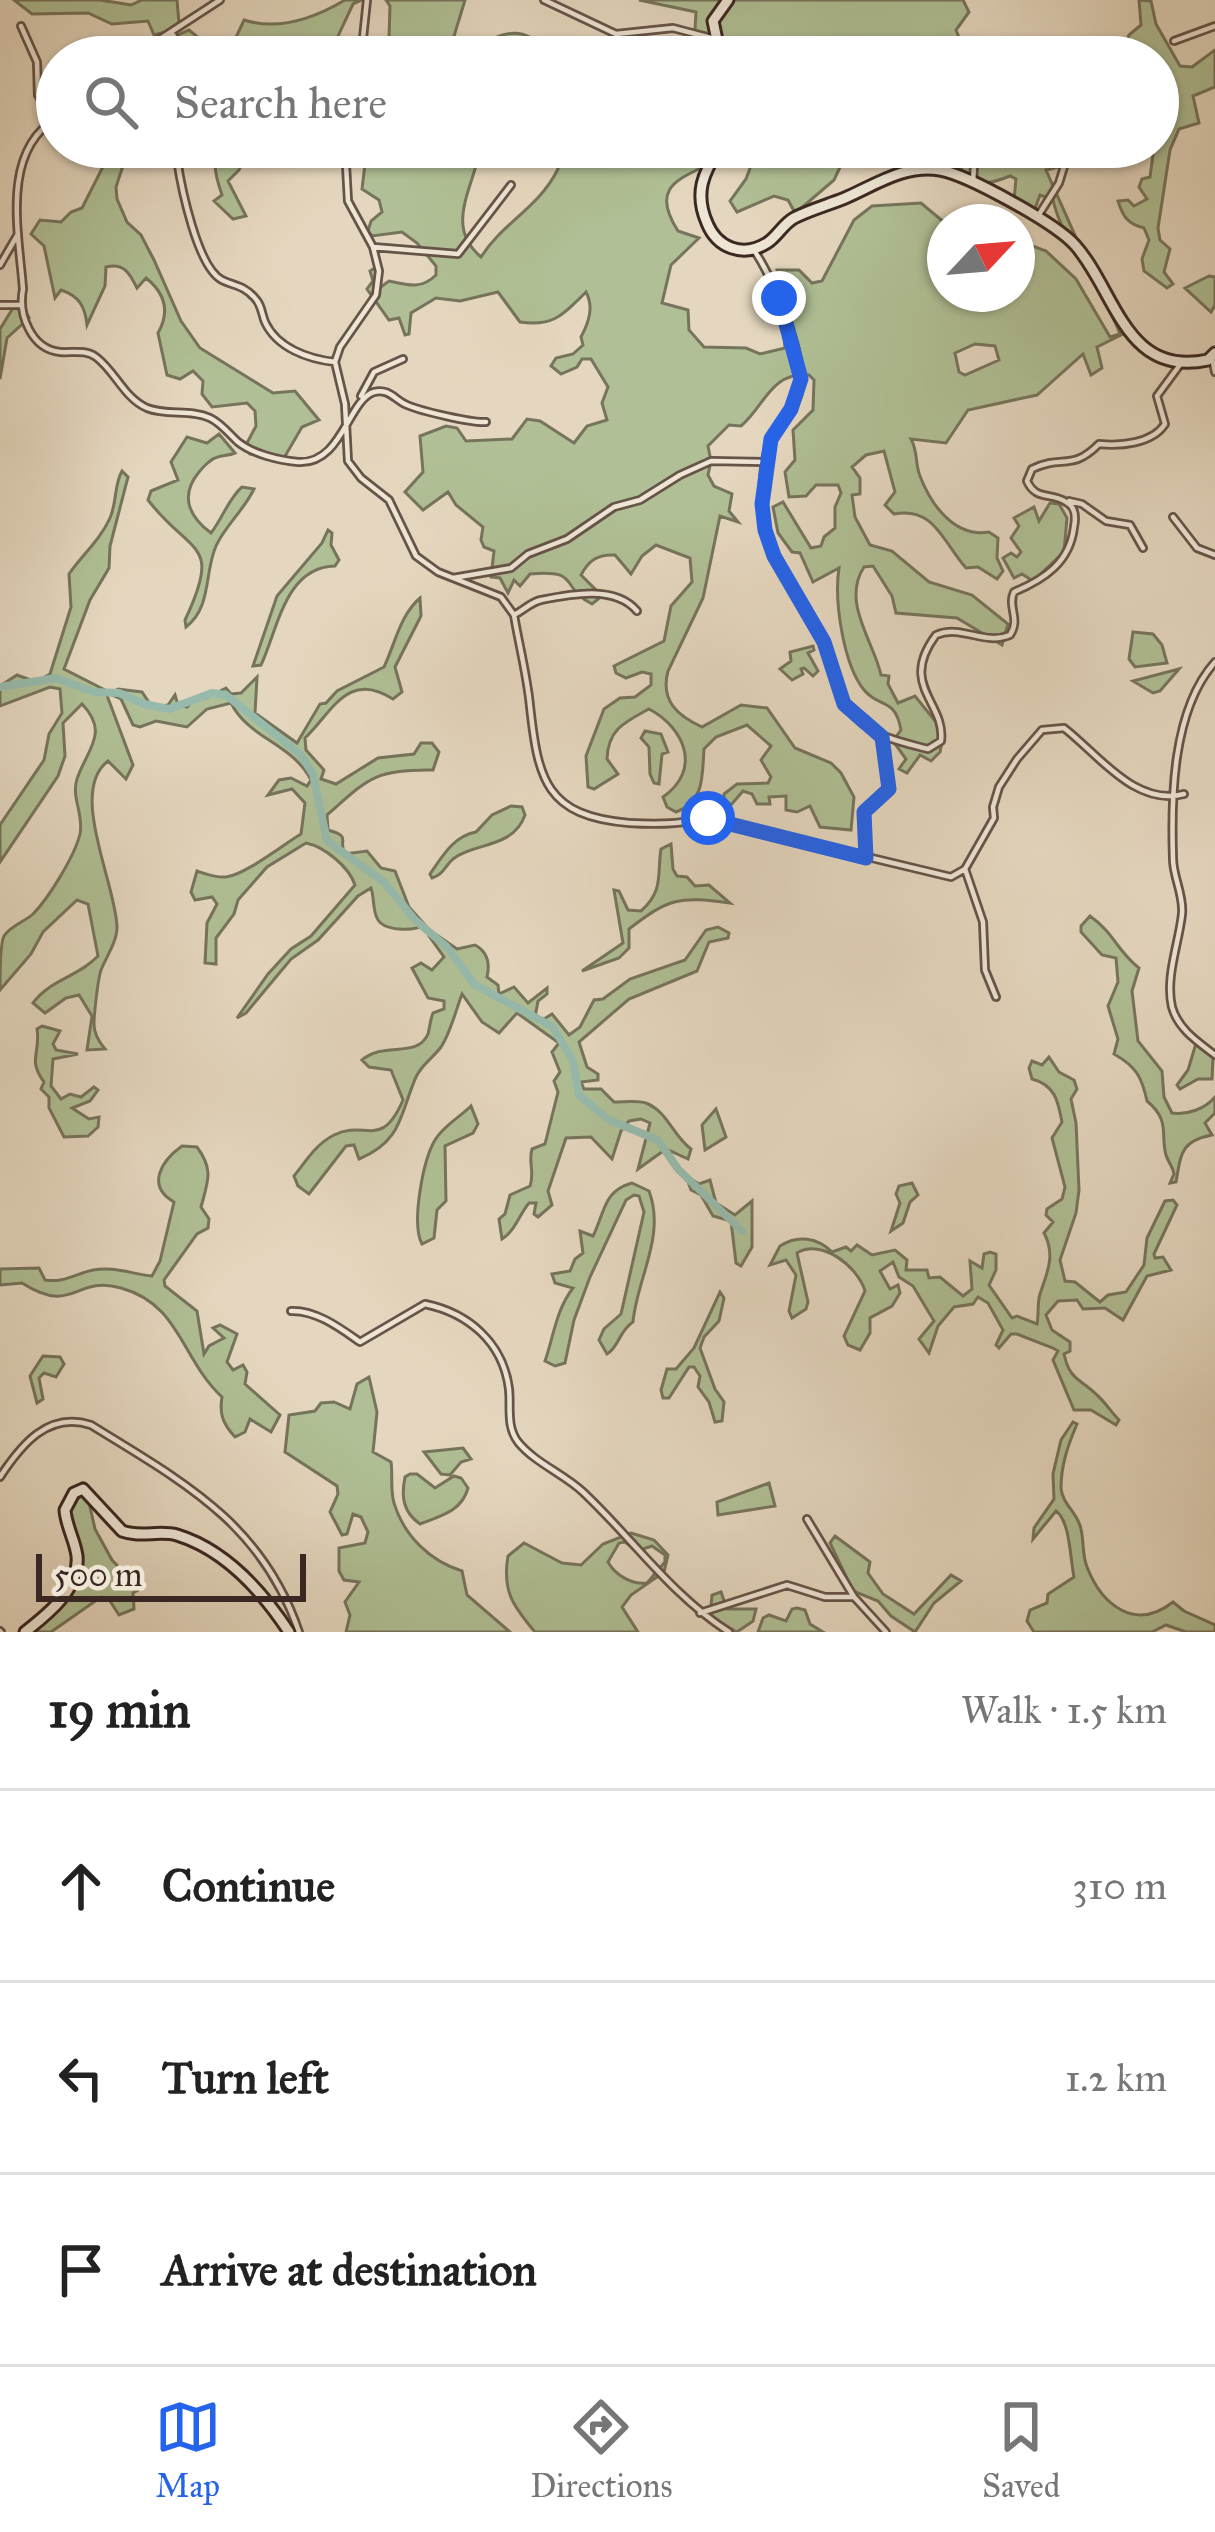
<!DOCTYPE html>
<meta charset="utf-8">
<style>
:root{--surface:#fff;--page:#f6f6f6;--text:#222;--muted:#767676;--line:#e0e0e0;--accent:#2563eb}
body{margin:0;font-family:"IM FELL Great Primer",serif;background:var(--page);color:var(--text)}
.compass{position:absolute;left:927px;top:204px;width:108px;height:108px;border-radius:50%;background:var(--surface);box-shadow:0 3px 9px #0004;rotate:64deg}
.scale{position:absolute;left:36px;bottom:30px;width:270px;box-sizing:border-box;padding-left:12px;border:6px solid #3b2822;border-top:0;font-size:33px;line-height:42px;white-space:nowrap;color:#3b2822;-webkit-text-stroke:9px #eee5d5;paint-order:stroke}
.stop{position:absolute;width:36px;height:36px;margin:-27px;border:9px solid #2563eb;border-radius:50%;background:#fff}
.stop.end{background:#2563eb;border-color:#fff;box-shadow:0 3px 12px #0008}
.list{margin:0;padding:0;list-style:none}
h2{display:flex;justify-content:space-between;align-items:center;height:156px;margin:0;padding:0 48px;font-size:51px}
h2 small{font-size:39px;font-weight:400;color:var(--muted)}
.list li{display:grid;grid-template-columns:78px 1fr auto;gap:36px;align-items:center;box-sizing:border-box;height:192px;padding:0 48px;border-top:3px solid var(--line)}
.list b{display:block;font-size:45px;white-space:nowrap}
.list em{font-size:39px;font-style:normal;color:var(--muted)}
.icon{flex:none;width:66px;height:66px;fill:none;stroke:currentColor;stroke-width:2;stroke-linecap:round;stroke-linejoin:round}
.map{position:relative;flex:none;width:1215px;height:1632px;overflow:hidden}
.search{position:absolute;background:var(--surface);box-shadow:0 3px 9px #0004;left:36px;right:36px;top:36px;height:132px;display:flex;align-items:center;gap:30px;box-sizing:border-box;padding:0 42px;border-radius:66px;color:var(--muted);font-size:45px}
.sheet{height:732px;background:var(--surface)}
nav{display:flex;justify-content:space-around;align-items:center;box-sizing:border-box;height:168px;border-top:3px solid var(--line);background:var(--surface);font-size:33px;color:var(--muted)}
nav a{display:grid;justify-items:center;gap:6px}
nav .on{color:var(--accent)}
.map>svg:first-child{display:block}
.green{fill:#b0bf95;stroke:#76745c;stroke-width:3;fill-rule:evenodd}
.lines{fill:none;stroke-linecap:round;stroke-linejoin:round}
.river{stroke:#97baac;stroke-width:8}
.street-casing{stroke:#665449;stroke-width:10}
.secondary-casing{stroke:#3b2822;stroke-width:15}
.street{stroke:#eee5d5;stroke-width:4.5}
.secondary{stroke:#eee5d5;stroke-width:9}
.route{stroke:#2563eb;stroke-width:15}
</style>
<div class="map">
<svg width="1215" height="1632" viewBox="0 0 1215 1632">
<rect width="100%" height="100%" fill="#e5d7bf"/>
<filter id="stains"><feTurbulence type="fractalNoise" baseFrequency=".00167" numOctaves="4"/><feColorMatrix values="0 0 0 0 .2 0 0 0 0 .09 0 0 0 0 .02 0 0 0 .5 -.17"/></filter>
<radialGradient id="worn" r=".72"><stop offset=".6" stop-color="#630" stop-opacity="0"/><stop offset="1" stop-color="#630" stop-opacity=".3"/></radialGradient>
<path class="green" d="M14,0H100L131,5L142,0H177L179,23L173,30L154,35L148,21L112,24L88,13L32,14Z
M345,0H362L353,4L338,36L337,57H198L188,46L171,57H157C161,41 175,36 189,30L221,56L232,46L244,20C279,31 315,18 345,0Z
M386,0H465L451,46C491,54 511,6 552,57H411L389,37L390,6Z
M639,0H963L969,12L956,30L967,57H673L694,47L696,12Z
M1139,0L1151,1L1156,24L1180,66L1192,67L1215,50V87L1193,96L1199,123L1179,129L1170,150L1158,228L1160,240L1170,249L1164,272L1173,284L1167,288L1144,271L1142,259L1149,240L1144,228C1128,224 1123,217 1118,201L1128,200L1134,206L1147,199L1139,187L1142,179L1150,177L1154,147H1158C1158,129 1169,115 1168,96C1167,82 1158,72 1158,57H1152L1139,43L1127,49L1125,46L1129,35L1141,25Z
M113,147H129L116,187L117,199L127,222L141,235L154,260L181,321L200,348L273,393L295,391L319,420L302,427L284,458L250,454L247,443L256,426L255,411L247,403L212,407L202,394L203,381L193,371L180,379L167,375L158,333C170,312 166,294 146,278L137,288C130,274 124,262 106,267L105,286L87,325C85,306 79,296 61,290L55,298L44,246L31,234L40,220L61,222L71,212L82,208Z
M221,147H248L239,170L228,181L246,216L233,219L214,201L222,195C217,180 210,161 221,147Z
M382,147H480C475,187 443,225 481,257C504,221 538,209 558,169L551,147H730C707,178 640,172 678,231L699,238L671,265L662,303L688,310L689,330L704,347L746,348L760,354L785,348L777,270H799L812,283L822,281L854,220L872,206L921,203L945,223V239L932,257L934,264L945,267V294H1017V240L1046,251L1076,279L1110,337L1120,334C1104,290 1062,242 1053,200L1040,195L1034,211L1014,200L1016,179L1010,176C990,184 980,187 962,173L961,161L967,147L1061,149L1058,167L1046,170L1082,251L1120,314L1117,322L1125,333L1097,347L1102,368L1091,375L1083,354L1037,395L968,410L946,443L911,439C918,451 915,464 920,476C931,505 955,538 989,532L998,538L997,558L1003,571L997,579L978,567L966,568C943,542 934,506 894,514L885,505L895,492L884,451L866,455L852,467L860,478V494L852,495L855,517L870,545L892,551L929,582L972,595L1008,624L1002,645L957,618L896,613L892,596L873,566L864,567C841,602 874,642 881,675L889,676L888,684L898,703L915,696L944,732L940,752L931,761L920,755L907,773L899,769L906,759L893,741L901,730C895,697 880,709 864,690C843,664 834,600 839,568L813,582L800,553L792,552L778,533L773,507L783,502L811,548L821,546L824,537L835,528V507L841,493L838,485H816L806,496L789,497L785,472L795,460L793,430L813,410L814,380L809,375C770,372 765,406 741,426L729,425L708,446L711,461L708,475L714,486L732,494L729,511L738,522L720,516L703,598L668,671C660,701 678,716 702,727L741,705L767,708L795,748L831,763L841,773L854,797L851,830L820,827L810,806L797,812L786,810V796L769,797L770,804H757L752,794L743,791L731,805L724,799V794L737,784L768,783L771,777L761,760L771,746L747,725L716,737L704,749C702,775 705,802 676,812L667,807L663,797C702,770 685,728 649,709C625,722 608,729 607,759L618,774L594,789L588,787L586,756L604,709L620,698L635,697L651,685V674L642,672L626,678L616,673L614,666L664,641L671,606L692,582L690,558L656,545L642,556L631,574L615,555C598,554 589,560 581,575L602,596L592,604C559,587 581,569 530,574L520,586L514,580L508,593L500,578L491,577L494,551L484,547L481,540L483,527L456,505L448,492L423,510L405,492L423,472L420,436L446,426L457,428L466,441L512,439L527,419L540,421L574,443L587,426L607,420L602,403L608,387L591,359H582L577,367L561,374L551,366L556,358L573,354L583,345L581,337C589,322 594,307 586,292C563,315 553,327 520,322L498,292L460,301L436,298L411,313L409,334L405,335L399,318L389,320L367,289L373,281L370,271L375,268L378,289L389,281C407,285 421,290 436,275V266L417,243L402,232L372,236L368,231L371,221L382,212L379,200L362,189L365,164ZM975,344L995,346L999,360L965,375L959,372L955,353Z
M758,147H839L843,161L834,180L799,210L794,211L788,200L774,196L737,212L730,201L746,179Z
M1209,276L1215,277V305L1211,312L1185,288Z
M13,308L25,310L29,318L7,338L0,379V329Z
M219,434L235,453C228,456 221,455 215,458C210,460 202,468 199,472C180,495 188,516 211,533C222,519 229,498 242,487L254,489C244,510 225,526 216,546C204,573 212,607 186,627L185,620C223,540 191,556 148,500L151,491L178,480L171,462L187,437L207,443Z
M122,471L128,477L110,546L109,568L90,600L64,669L105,690L133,765L126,779L108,761C68,791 116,884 117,927C117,942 106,957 101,970C98,978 94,1015 94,1024C94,1034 99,1042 105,1049L87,1050L92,1016L79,995L66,998L45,1013L33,1003C51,979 78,977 98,956L88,904L77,900L43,932L31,954L0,990C0,980 0,943 4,936C10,926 24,922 33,914C49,898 75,855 80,834C84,814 71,798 77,779C87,749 110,733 82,704L63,723L65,756L58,776L0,862V825L44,760L49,734L62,713L60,689L50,687L0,706V686L17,675L36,682L50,674L71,607L69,574C83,554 100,540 110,518C117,502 114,485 122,471Z
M1050,503L1059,504L1067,518L1064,552L1033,581L1022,574L1014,578L1003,558L1011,553L1017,557L1021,552L1011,538L1019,526L1014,518L1034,507L1039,521Z
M328,530L332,533L331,545L339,560L335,566C285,567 278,629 261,665L253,666L277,596L322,543Z
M420,598L421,616L395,667L402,692L393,699C348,670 333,711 305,738L306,750L324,770L321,779L336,784L378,758L414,754L421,743H432L439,752L433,770C374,769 368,779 327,815L328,830C353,837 337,840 345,854L367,851L381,868L395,871L409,907L425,925C414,931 383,932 377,918C373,911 374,896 371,888L358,896L318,940L291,959L246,1013L237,1018L268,974L291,949L311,936L355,885C349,867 325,847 306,843L267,867L238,900L234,914L216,938V964L205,963L207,923L217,904L212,897L195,900L191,892L197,871C206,874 216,878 226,877C245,875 284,844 301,834L305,803L292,789L268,795L279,780L291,778L307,786L311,780C292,743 249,739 231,703L207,709L187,727L156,721L140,727L133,725L121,699L110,694L118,689L142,692L152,707L168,705L175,695L178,705L187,707L194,699L206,698L226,688L231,694L241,693L257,677L255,713L297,743L320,704L326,703L337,691L384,667C395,644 400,615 420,598Z
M1133,632L1153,634L1162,645L1167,663L1135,667L1129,659Z
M813,646L814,650L808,653L818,671L813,676L804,668L801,669L803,674L792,680L780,669L791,661L790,652Z
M1179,669L1160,691L1153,693L1133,681Z
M645,731L661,734L668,752L662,754L659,784L654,783L650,774L649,747L641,738Z
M511,806L522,807L525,815C513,849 474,842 453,859C444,867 444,874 432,878L430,874C443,855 454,836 476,832L492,815Z
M671,844L673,869L677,876L687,877L695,886L709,885L730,903C679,896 669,898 629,929V948L619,958L582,971L623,943L614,890L619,891L628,910L641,911C664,891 657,874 661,849Z
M1090,916C1115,934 1117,951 1139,968L1132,991L1138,1041L1162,1071L1164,1097L1172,1113C1188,1115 1205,1109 1215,1097V1113L1205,1123L1212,1135C1180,1141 1181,1155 1176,1182L1170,1183L1174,1174C1173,1167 1168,1162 1166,1155C1160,1134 1171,1121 1147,1101C1142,1078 1137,1067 1114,1054L1118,1039L1108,1006L1118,982L1116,958L1102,955L1081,932V926Z
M718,927L729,933L728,938L709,942L697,971L629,999L579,1042L587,1067L598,1074V1080L581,1082L584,1089H601L614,1102C624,1102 638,1100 646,1103C668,1112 673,1136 691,1149L688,1159L666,1149L638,1169L650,1123L641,1119L629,1121L621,1131L612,1159L591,1137L566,1138L548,1191L552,1205L538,1217L534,1214L536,1203H529C519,1215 515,1231 502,1239L499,1219L505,1214L510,1195L530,1186C535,1173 528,1162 532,1149L545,1144L558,1092L554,1081L560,1072L552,1052L559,1043L517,1013L499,1033L482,1022L462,994C456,1010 450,1034 441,1047C433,1058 422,1064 416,1077C400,1113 403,1141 359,1159L354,1145L346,1146L309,1194L298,1186L294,1176C306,1161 316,1144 334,1135C365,1119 381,1151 403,1100L391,1070L369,1067L362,1060C384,1041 417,1059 428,1034C430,1027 430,1020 433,1013L444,1009V1001L428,998L412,968L421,963L432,970L444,957L429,936L431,931L457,949L475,945C488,952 490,964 487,977L498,985L499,994L514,987L528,1003L547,988V994L538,1001L535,1017L544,1019L552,1014L569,1035L580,1027L594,1000L603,999L630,979L685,960L706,930Z
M42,1026L60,1031L53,1044L56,1050L78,1054L53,1059L51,1086L61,1099L70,1094L81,1097L94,1087L98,1090L90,1101L72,1108L89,1119L99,1117L98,1127L88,1136L64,1137L49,1108V1097L41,1089L44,1082C27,1059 41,1053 37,1029Z
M1197,1040L1213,1058L1212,1079H1198L1180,1089L1177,1085L1188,1070Z
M1049,1057L1059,1072L1074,1080L1077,1089L1071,1099L1076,1123L1079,1190L1076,1213L1060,1260L1065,1281L1075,1282L1100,1302L1108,1295L1126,1292L1144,1265L1147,1238L1165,1201L1173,1200L1177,1205L1154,1254L1155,1258L1163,1257L1171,1270L1147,1276L1123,1320L1105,1308L1083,1309L1077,1300L1058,1301L1046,1315L1052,1330L1070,1342V1351L1064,1354C1070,1381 1080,1378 1097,1395C1105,1402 1111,1412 1119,1420L1116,1425L1091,1410H1074L1053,1360L1058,1351L1053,1348L1017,1334H1011L999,1348L996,1345L1003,1330L988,1303L978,1297L973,1304L954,1307L938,1326L929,1353L919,1339L934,1321L913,1286L899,1277L893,1262L880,1271L890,1289L898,1285L900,1293L892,1306L870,1318V1333L860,1350L848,1345L844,1336L865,1291C858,1267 822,1238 797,1253L808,1302L806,1309L792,1318L789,1311L796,1275L786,1260L770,1265L780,1246C798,1234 818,1238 832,1252L846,1247L851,1251L857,1245L872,1255L895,1250L907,1260L906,1270H927L929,1278L940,1277L963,1296L972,1289L970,1261L982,1268L984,1254L990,1252L996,1254V1270L989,1285L1012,1318L1017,1316L1037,1324C1039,1316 1037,1303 1040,1294C1047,1273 1056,1255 1044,1233L1053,1222L1046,1215L1047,1209L1062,1199L1065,1187L1052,1138L1062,1122C1058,1101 1055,1085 1032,1079L1029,1068L1032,1061L1042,1065Z
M471,1106L478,1124L473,1133L445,1146L446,1201L437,1210L434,1238L422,1244C411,1224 423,1160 435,1140C443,1126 460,1117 471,1106Z
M716,1109L726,1137L705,1150L702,1125Z
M182,1146L197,1147C214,1170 208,1181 201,1207L209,1219L208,1228L197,1234L164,1280L165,1286L197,1311L204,1354L209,1346L224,1338L213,1328L220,1325L237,1334L227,1362L233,1370L243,1365L247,1372L245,1384L280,1415L271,1432L250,1419L245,1432L235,1437C223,1424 219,1414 222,1397C181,1359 180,1304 121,1288C74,1275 74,1316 22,1283L0,1285V1269L39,1268L45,1280C65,1283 74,1274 93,1270C113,1266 132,1274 152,1276L160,1261L174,1202C146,1186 161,1161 182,1146Z
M686,1176L699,1184L710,1180L716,1203L735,1215L752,1201V1247L741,1266L736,1263L731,1221L713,1216L701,1195L691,1190Z
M632,1183L649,1191C666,1236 637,1278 633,1322C619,1331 619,1347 607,1354L599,1340L604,1329L621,1314L644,1212L639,1196L634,1195L626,1200L590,1277L574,1320L565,1363L555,1366L545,1361C554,1335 556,1310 573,1288L555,1283L552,1274L570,1271L575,1259L583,1253L580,1231L593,1236C605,1212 603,1191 632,1183Z
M912,1183L918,1195L910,1202L903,1223L891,1231L900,1203L896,1194L899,1186Z
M720,1292L724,1298L719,1321L704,1337L700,1348L715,1389L724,1402L722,1421L715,1422L709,1402L698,1387L700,1376L694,1367H689L669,1398H663L661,1390L667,1369H676L694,1348Z
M43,1356L60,1357L64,1364L56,1377L44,1373L39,1378L43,1399L37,1403L30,1376Z
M369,1377L377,1412L373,1452L391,1462C393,1475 390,1490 394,1503C404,1536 430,1561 462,1571L467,1595L510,1632H346L350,1615L345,1602L359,1582L344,1580L339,1571V1548L365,1543L368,1532L361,1517L353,1514L347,1534L342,1535L330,1512L338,1494L337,1486L285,1452L289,1415L315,1411L321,1403L334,1402L350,1409L357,1384Z
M1073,1422L1077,1424C1068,1445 1061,1465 1061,1488C1062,1504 1078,1513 1081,1529C1084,1542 1082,1554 1087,1567C1102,1605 1135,1632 1173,1602L1184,1611L1215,1625V1632H1186L1166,1625L1152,1632H1034L1027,1621L1030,1610L1047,1603L1048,1594L1074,1577C1070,1557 1070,1521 1056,1511L1033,1539L1034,1528L1054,1499L1053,1474L1061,1440Z
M463,1448L471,1459L461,1462L450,1475L441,1474L424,1452Z
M410,1474H417L435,1488L454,1476L461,1478L468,1488C462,1511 441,1516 420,1524C403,1512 401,1497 405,1477Z
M769,1483L775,1506L718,1515L717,1502Z
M81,1495L88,1498L95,1529L112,1560L140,1589L133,1593L134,1609L119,1615L108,1598L101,1597L51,1632H28C74,1584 95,1582 66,1513Z
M631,1533L654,1540L668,1555L664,1572L631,1595L622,1607L638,1632H535C513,1606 502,1591 508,1556L524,1543L562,1563L581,1565L603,1544ZM625,1542L637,1551L652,1546L665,1555V1562L647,1583C632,1585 615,1575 608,1562L619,1543Z
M835,1536L870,1562L868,1573L883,1594L914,1614L951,1575L961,1581L934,1603L915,1632L891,1616L878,1601L853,1591L830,1543Z
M721,1592L727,1609H756L753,1621L737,1632L710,1617L712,1595Z
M797,1608L805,1610L810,1624L823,1632H758L763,1618L769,1615L786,1621L792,1609Z"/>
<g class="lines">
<path class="river" d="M0,687L56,678L94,692L119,693L144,704L169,709L212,693L226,695L301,755L313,774L327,841L384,882L415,920L447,947L475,985L553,1027L573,1061L579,1095L609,1120L658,1140L678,1169L742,1231"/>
<g class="street-casing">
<path id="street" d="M544,0L616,34L673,28L715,39
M21,26L37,62L38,95L52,121
M171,32L188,57
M1174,41L1215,26
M119,57L160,39L220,0
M361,57L367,0
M770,57L790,43L803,41L891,53L952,47L1007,57
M57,118C0,151 19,234 23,289C18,314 31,349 60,352C72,353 85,349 96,357C115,371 124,398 147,408C167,416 191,409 210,418C221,423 229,434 238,442C253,454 278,460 298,462C342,465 348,400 374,392C389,388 395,400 407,405C421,411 471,423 486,422
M185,147L177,159C181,186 197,267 222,280C234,286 243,285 254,297C262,305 261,312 265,322C277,348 308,359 335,362
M345,147L348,201L373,247L379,271L376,295L340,347L335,362L345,404L348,461L361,478L389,500L416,556L438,572L501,597L514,615C519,645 527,675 530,706C538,780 546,816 629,823C661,825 689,824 720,814L726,823L951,877L965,869L994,818L993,807L999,787L1017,759L1042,730L1064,728C1098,754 1135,807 1184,794
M973,183L975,147
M1038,216L1059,183L1070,147
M373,247L458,254L511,185
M753,249C773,276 809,363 798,396C793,411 780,421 773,435C763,453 762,487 762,507C762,563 811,608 830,658C837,676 834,693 848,709C869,736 897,741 928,749L941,741C946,702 898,686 936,635C962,624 984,646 1010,635C1021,619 1007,607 1014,592C1045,579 1070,562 1074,527C1076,517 1076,507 1066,502C1051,492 1036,501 1027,481L1032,469C1063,454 1071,472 1099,444C1120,446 1152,444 1165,424L1157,396L1182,362
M0,265L18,234
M0,305H20
M1213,362L1215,372
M361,396L374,372L403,359
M1069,501L1082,504L1106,521L1130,525L1143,548
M1173,517L1197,548L1215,555
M453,578L511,568L528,554L567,539L614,507L640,500L680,475L711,461L764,462
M514,615C524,610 531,602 541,600C571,594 615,585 637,611
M1215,662C1172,710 1171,799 1173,859C1173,877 1184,895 1182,914C1179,943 1165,977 1172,1007C1178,1029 1198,1042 1215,1055
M865,857L864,812L889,789L882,737
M965,869L983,922L985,970L996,997
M291,1311C316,1310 340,1328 360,1342L425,1304C468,1313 503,1342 509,1389C511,1407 506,1426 518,1442C535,1463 564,1474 583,1492C633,1539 671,1595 729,1632
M0,1477C21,1445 48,1411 91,1425C183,1482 262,1523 299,1632
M807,1519L854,1597L886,1632
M700,1613L787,1585L825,1597H854
M0,1631L1,1632"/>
</g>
<g class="secondary-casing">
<path id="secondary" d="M728,0L713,21L717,40L734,57
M720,147C703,173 694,193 707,223C717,248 743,258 767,243C777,237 783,224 794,218C809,210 828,205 845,198C875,185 905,164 940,170C968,175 1055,223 1075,245C1116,291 1125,378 1208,360L1215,353
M25,1632C48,1614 80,1589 77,1556C75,1540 66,1526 65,1510L74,1493L83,1489L122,1531C140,1538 159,1530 177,1535C226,1550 262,1591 289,1632"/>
</g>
<use href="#street" class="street"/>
<use href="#secondary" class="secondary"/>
</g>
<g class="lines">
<path class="route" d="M708,818L720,814L726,823L866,858L864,812L889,789L882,737L844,704L824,642L774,556L765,530L762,504L771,439L791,409L801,379L779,298"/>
</g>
<rect width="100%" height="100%" filter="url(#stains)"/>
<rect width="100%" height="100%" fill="url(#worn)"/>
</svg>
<svg class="compass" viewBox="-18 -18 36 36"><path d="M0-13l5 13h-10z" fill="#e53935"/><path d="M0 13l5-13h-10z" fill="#767676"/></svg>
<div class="scale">500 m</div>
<div class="stop" style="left:708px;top:818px"></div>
<div class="stop end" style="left:779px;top:298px"></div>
<div class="search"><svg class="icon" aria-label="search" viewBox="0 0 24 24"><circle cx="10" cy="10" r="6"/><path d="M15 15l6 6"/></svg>Search here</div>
</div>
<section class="sheet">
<h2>19 min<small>Walk · 1.5 km</small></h2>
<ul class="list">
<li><svg class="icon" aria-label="ahead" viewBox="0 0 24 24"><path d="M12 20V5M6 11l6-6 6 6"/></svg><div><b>Continue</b></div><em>310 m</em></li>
<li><svg class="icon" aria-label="left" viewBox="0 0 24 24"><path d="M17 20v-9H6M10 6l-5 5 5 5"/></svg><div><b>Turn left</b></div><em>1.2 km</em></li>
<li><svg class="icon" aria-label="arrive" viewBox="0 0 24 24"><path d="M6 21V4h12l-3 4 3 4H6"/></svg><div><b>Arrive at destination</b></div></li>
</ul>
</section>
<nav>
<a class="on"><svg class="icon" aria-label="map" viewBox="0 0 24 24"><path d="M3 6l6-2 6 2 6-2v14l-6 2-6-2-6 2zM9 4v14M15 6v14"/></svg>Map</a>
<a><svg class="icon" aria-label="directions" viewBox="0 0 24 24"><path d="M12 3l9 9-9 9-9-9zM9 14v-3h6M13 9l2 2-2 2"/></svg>Directions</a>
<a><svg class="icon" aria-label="saved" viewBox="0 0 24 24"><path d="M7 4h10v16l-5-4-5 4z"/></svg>Saved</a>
</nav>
